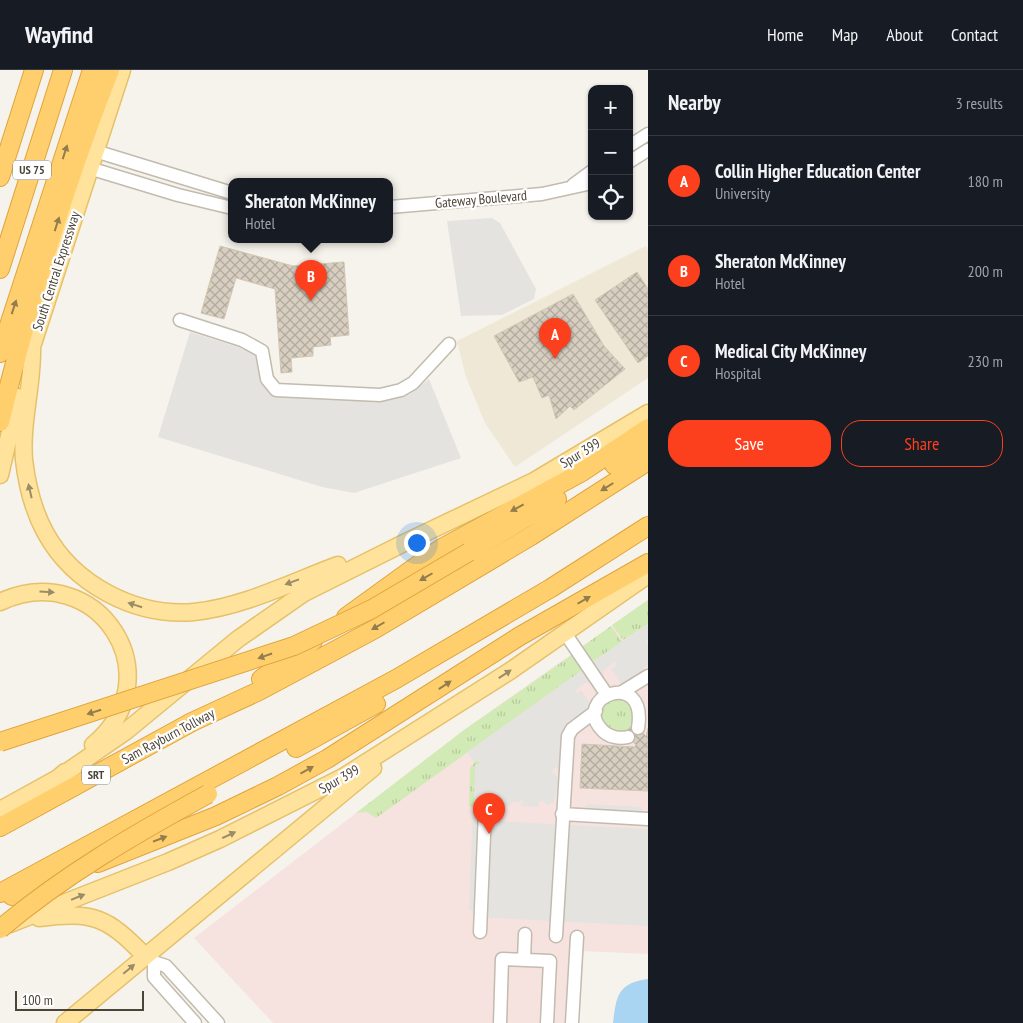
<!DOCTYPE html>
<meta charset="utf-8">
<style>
:root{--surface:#171b24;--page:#242831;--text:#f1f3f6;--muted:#9ea1a6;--line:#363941;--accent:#fc3f1d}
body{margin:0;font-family:"PT Sans Narrow",sans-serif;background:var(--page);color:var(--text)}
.controls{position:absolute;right:15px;top:15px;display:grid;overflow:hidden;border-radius:10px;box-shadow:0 1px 4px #0004}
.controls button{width:45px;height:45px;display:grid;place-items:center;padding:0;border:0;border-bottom:1px solid var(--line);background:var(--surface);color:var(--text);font:25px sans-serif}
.scale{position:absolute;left:15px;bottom:12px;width:129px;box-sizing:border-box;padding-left:5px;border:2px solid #4b4439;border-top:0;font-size:14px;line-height:18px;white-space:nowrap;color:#4b4439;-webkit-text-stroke:4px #fff;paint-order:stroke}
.you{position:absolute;left:416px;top:472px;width:18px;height:18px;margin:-12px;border:4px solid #fff;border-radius:50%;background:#1a73e8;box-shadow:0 0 0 8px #1a73e833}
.badge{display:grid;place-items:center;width:32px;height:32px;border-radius:50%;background:var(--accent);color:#fff;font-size:16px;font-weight:700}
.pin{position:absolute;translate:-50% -41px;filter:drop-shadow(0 1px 2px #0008)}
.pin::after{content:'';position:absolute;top:26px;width:18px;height:15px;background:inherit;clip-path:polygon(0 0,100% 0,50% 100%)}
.popup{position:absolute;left:228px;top:108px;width:165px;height:65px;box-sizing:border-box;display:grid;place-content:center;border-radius:10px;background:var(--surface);filter:drop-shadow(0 1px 4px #0005);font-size:16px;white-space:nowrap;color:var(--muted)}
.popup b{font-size:19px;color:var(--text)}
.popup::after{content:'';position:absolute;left:50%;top:100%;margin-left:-10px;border:10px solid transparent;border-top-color:var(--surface)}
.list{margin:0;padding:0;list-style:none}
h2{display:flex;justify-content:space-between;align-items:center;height:65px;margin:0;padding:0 20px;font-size:21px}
h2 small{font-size:16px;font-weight:400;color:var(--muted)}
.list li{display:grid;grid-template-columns:32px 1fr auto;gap:15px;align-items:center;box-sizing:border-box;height:90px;padding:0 20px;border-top:1px solid var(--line)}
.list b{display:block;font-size:19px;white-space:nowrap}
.list p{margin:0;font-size:16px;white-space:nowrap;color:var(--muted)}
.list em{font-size:16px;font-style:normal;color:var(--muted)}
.actions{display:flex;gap:10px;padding:15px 20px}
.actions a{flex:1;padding:11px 0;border:1px solid var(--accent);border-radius:20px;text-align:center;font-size:18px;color:var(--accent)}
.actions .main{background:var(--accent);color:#fff}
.icon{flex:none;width:28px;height:28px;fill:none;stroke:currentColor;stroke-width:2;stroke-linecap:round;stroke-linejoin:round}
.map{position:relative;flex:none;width:648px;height:953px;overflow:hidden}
header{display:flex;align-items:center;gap:30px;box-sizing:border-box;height:70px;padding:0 25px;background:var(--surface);border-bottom:1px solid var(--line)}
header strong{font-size:24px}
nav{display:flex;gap:28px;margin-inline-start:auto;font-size:18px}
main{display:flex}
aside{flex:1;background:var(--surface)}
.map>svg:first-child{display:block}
.education{fill:#efe8d6}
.medical{fill:#f6e3e0}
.grass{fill:url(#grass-tufts)}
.parking{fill:#e5e3e0}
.water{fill:#a9d4f2}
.building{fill:url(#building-cross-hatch);stroke:#d3c7b4}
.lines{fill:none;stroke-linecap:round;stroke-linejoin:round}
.minor-casing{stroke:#c2bbae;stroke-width:15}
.major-casing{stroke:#e6c16a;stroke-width:19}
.highway-casing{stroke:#e0a43c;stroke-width:20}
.minor{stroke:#fff;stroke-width:12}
.major{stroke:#ffe39c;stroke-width:16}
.highway{stroke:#ffcf6e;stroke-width:18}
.highway-bridge-casing{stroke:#e0a43c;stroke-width:20;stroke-linecap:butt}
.highway-bridge{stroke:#ffcf6e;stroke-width:18}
.oneway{fill:#937c4e}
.oneway2{fill:#9c8c66}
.labels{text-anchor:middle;stroke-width:4.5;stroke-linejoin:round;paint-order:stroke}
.shield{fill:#fff;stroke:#817c74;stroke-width:1}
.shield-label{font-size:12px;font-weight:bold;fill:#4b4439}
.street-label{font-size:14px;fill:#4b4439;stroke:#fff}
</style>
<header>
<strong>Wayfind</strong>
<nav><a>Home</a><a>Map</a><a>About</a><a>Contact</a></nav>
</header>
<main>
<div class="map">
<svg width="648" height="953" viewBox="0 0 648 953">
<defs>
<pattern id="grass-tufts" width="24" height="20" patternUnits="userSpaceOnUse" patternTransform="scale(1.25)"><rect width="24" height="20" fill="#d2eab5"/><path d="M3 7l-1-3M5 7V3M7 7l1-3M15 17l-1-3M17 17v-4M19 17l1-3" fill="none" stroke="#b6ca9c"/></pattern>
<pattern id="building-cross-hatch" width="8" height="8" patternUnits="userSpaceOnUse" patternTransform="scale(1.25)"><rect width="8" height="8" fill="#d8cfc1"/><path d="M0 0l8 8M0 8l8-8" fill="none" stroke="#b1aa9e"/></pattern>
</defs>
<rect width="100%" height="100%" fill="#f6f3ec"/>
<path class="education" d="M646,176L648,179V308L515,397L485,353L466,307L457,271Z"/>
<path class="medical" d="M648,530V884L582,881L579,953H273L194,868L464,660Z"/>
<path class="grass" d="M648,530V554L623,570L612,555Z
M611,556L622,572L595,591L590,589L583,578V576Z
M572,585H574L582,598L581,601L376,748L367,742L356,743L464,660Z
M622,627L633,636L634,654L624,663C596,658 591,633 622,627Z
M477,690L483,694L476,695L474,732H479L480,735L477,737H471L469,735L470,698Z"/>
<path class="parking" d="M492,148L500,153L536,219L534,229L502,245L461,246L447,151Z
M190,262L257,283L261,313L269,322L393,327L410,324L429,309L461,388L354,423L322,417L158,367Z
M648,554V569L645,572L648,573V595L643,598L645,601L630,611L627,609L622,615L611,599L617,595L615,592L604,600L603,608L592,592Z
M584,599L591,612L585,613L575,621L577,623L581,620L591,634L587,638L589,640L568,651L570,653L562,662L560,701L557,697L552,701L560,710L554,732L547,735L543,730L538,733L540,737L519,736L523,733L522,730L517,733L514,731L510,736L489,735L488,758H493L494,751L648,759V856L476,847V841L469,840L473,738L479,737L480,735L479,732H474L475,695L483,693L479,690L474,692L467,682Z
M586,734L642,737L641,755L585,752Z"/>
<path class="water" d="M648,909V953H613C616,926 618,913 648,909Z"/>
<path class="building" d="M220,176L293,196L344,192L349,265L330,267L331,275L313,277V286L291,288L292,302L281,303L275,219L236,208L224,249L201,243Z
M637,202L648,219V286L638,293L595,230Z
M573,224L604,276L625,299L574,340L570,336L556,349L549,325L542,328L533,307L519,312L494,266Z
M634,654L646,666L648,658V721L580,718L582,674L634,677L636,675L624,663Z"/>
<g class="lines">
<g class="minor-casing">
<path id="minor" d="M629,76L648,64
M95,81L232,123
M629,92L648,80
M89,98L178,125L232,138
M573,115L592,101
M390,137L542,124L592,113
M180,250L242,270L262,281L267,309L276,320L380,325L401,320L413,313L449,274
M565,563L607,625
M622,622L648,606
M628,667C619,669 609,667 603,661C569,627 648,597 638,658
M562,744L648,749
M480,862L485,741
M556,866L568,666L572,659L596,641
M145,886L154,892L166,896L218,953
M524,890L525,864
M154,892V907L195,953
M500,953L502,889L550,891L547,953
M572,953L577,867"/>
</g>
<g class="major-casing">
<path id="major" d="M32,277C33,315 21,351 24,390C27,415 33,440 45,462C73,514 135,547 194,542C243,537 292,512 338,495
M29,286L122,0
M0,405L18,327
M0,532C98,487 175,607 93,675
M58,708L125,662L238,569L304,523L404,473L534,411L648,343
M0,740L58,708L65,702
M39,848C94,841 107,847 145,886
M10,854L168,792L220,769L343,707L510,601L648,505
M65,953L373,698"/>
</g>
<g class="highway-casing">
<path id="highway" d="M0,107L34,0
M0,199L63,0
M0,283L92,0
M0,352C29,233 65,114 110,0
M614,395L648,375
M469,482L557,429
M346,547L440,479L582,402L648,358
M261,609L313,571
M296,678L376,634
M0,757L192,652L259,621L375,559L531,466L648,391
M98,793L216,746L278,716L327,689L520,566L648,493
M0,823L396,609L551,518L648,456
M12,826L65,806"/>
</g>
<use href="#minor" class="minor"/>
<use href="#major" class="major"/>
<use href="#highway" class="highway"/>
<g class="highway-bridge-casing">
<path id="highway-bridge" d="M0,672L294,576L372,539L469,482
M0,859C64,805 135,764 208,724"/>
</g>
<use href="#highway-bridge" class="highway-bridge"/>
</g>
<defs><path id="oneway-solid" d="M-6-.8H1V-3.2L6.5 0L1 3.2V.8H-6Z" transform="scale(1.25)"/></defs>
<g class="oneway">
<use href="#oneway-solid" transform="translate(65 82) rotate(-72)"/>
<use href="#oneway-solid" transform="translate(57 154) rotate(-72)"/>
<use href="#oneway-solid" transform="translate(14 237) rotate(-72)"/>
<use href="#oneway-solid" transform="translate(607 417) rotate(148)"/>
<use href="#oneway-solid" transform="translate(517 438) rotate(152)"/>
<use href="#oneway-solid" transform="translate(426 507) rotate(150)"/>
<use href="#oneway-solid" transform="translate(584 530) rotate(-30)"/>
<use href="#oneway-solid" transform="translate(378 556) rotate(150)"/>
<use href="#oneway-solid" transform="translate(265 586) rotate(161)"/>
<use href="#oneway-solid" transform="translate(445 615) rotate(-33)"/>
<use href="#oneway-solid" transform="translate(94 642) rotate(162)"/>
<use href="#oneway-solid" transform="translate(307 700) rotate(-29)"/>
<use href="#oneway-solid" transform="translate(160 769) rotate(-21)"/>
</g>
<g class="oneway2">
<use href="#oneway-solid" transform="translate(30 421) rotate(-103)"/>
<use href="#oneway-solid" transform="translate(292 512) rotate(160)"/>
<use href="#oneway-solid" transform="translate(47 522) rotate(4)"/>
<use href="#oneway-solid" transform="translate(135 535) rotate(-162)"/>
<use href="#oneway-solid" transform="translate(505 604) rotate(-33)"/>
<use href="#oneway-solid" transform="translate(229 765) rotate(-25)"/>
<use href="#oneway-solid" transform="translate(78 827) rotate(-22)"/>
<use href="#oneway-solid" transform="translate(129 899) rotate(-40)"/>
</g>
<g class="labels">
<g class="shield">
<rect x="13" y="90.5" width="38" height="19" rx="4"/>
<rect x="82" y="695.5" width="28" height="19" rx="4"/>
</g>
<g class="shield-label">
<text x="32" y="104">US 75</text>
<text x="96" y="709">SRT</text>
</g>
<g class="street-label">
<text transform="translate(481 129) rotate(-5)" y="5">Gateway Boulevard</text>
<text transform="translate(56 201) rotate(-72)" y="5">South Central Expressway</text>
<text transform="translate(580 383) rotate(-31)" y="5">Spur 399</text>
<text transform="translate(168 666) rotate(-28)" y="5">Sam Rayburn Tollway</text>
<text transform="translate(339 709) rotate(-29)" y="5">Spur 399</text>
</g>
</g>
</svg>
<div class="controls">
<button>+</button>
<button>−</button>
<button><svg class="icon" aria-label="locate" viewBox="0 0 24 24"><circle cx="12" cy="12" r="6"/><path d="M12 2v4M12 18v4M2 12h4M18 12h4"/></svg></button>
</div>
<div class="scale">100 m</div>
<div class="you"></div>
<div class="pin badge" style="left:555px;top:289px">A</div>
<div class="pin badge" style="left:311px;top:231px">B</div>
<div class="popup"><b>Sheraton McKinney</b>Hotel</div>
<div class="pin badge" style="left:489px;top:764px">C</div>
</div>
<aside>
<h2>Nearby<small>3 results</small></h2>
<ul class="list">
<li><span class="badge">A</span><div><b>Collin Higher Education Center</b><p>University</p></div><em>180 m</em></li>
<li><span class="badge">B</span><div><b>Sheraton McKinney</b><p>Hotel</p></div><em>200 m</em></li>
<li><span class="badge">C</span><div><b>Medical City McKinney</b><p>Hospital</p></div><em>230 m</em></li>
</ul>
<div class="actions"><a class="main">Save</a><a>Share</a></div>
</aside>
</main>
